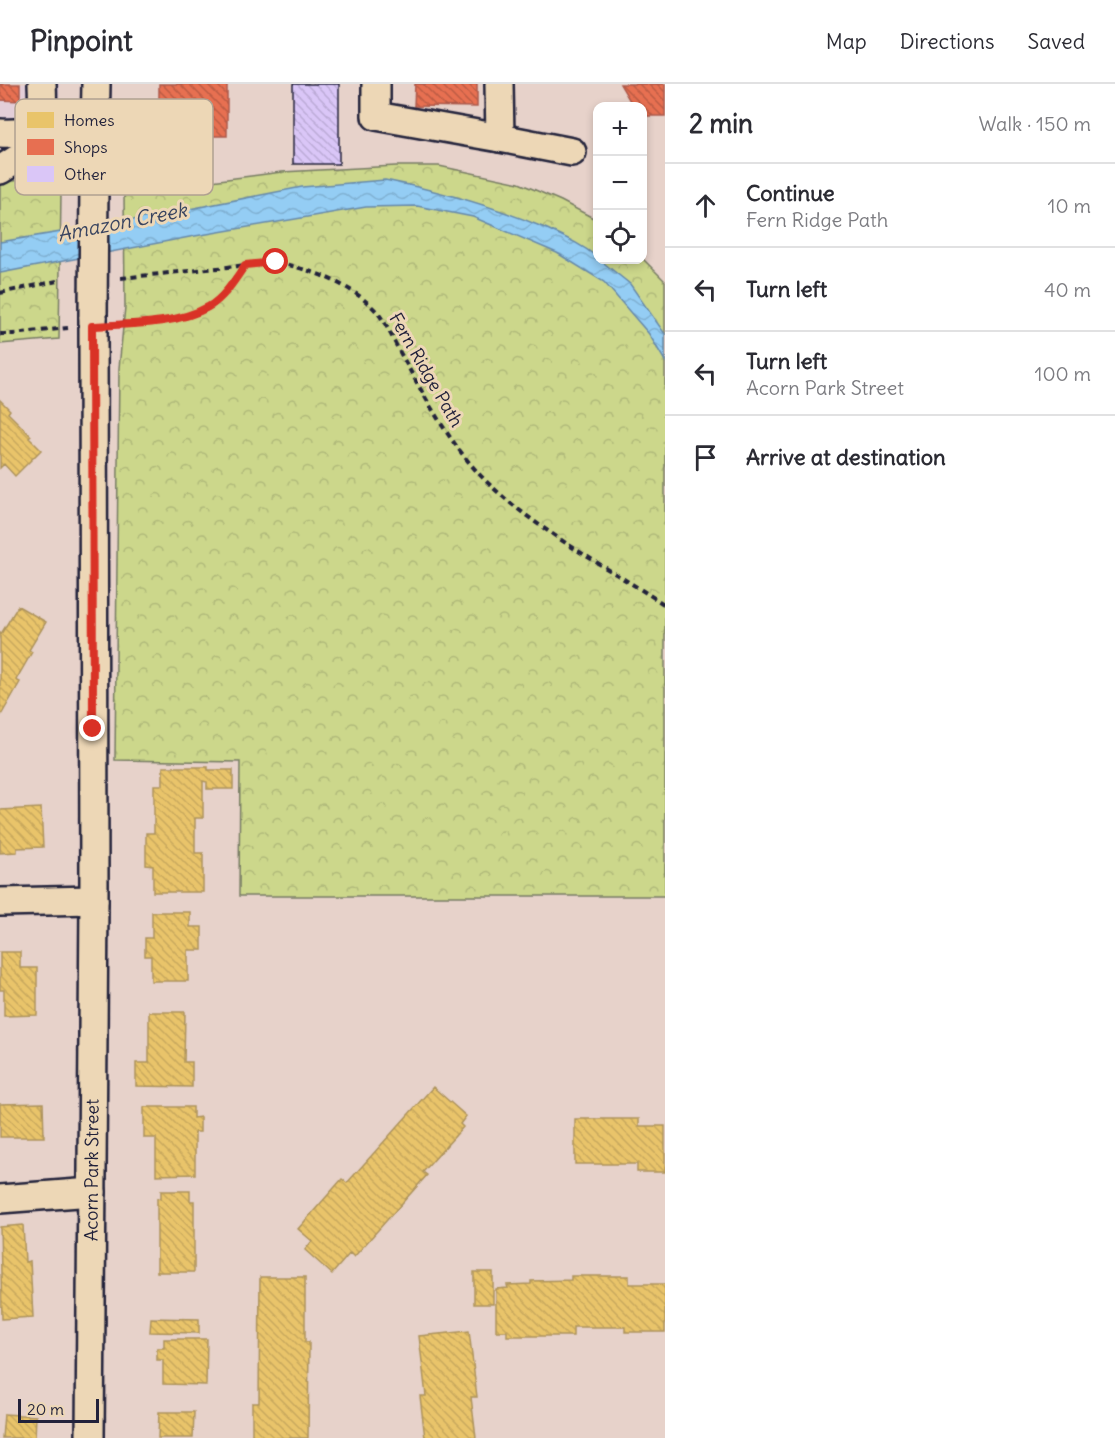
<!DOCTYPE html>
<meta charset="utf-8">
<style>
:root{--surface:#fff;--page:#f7f7f7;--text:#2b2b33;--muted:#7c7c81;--line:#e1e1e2}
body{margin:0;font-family:Delius,sans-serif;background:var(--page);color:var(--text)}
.controls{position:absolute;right:18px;top:18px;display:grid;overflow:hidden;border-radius:12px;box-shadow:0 3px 9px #0003}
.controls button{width:54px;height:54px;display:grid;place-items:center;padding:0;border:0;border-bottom:2px solid var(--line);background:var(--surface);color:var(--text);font:30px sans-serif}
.scale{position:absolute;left:18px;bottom:15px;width:81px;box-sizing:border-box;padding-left:6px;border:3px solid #22223b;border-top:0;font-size:16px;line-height:21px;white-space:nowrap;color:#22223b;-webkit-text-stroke:4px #edd7b6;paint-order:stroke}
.stop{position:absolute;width:18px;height:18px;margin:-14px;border:4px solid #d93025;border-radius:50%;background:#fff}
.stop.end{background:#d93025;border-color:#fff;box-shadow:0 2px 6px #0008}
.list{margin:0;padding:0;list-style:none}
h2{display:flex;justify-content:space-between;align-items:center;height:78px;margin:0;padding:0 24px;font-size:26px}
h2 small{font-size:20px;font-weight:400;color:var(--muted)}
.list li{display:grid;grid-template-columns:39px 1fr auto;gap:18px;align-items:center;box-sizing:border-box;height:84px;padding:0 24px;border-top:2px solid var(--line)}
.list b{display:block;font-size:22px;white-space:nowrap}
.list p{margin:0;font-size:20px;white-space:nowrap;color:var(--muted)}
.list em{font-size:20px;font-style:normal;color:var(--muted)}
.icon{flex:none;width:33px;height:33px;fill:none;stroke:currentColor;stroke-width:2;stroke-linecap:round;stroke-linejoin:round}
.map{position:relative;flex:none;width:665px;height:1354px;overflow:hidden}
header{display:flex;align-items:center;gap:36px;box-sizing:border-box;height:84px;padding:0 30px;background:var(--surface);border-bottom:2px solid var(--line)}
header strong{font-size:28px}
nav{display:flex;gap:33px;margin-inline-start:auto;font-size:21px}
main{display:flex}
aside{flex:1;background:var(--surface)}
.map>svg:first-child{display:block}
.built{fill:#e3ced8}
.park{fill:url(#park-crowns);stroke:#777c63;stroke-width:1.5}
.water{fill:url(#water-waves);stroke:#6689aa;stroke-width:1.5}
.homes{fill:url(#homes-back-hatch);stroke:#ad935c;stroke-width:1.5}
.shops{fill:url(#shops-back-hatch);stroke:#ac584a;stroke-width:1.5}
.building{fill:url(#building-back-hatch);stroke:#22223b;stroke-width:1.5}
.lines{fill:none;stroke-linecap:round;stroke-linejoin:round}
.minor-casing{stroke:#22223b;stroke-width:32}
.path{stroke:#22223b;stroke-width:4;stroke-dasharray:6 4.5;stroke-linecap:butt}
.minor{stroke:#edd7b6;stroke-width:27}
.minor-bridge-casing{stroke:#22223b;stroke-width:32;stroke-linecap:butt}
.minor-bridge{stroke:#edd7b6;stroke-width:27}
.route{stroke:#d93025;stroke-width:8}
.labels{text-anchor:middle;stroke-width:6;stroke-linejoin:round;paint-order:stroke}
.street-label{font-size:18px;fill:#22223b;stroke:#edd7b6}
.water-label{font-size:20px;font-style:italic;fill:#394460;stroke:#edd7b6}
.key{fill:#edd7b6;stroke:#b0a191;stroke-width:1.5}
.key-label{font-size:16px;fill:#22223b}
</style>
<header>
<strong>Pinpoint</strong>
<nav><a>Map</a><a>Directions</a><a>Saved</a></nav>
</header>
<main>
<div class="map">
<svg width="665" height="1354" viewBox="0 0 665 1354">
<defs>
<pattern id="park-crowns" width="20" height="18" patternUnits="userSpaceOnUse" patternTransform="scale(1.5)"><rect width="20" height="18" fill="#ccd78b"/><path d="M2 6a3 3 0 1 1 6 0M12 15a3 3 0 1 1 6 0" fill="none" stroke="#afb879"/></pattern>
<pattern id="water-waves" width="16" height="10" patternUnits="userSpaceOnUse" patternTransform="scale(1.5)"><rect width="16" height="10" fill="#94cdf4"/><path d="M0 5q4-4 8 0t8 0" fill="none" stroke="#7fb0d2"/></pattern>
<pattern id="homes-back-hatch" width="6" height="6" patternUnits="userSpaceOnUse" patternTransform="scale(1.5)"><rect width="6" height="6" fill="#e9c46a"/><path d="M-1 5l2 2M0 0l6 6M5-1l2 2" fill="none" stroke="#c8a85d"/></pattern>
<pattern id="shops-back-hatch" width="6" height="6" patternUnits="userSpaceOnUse" patternTransform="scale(1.5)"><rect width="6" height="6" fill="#e76f51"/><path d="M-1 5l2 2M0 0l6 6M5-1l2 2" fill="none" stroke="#bb5b44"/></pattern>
<pattern id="building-back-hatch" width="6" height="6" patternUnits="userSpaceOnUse" patternTransform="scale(1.5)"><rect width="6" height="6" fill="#dac6f7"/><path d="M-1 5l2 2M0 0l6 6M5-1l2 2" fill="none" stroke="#bbaad5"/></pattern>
</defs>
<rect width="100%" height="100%" fill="#e7d2ca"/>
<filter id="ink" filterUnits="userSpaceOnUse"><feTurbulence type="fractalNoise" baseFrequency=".0167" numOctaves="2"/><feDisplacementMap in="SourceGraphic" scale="12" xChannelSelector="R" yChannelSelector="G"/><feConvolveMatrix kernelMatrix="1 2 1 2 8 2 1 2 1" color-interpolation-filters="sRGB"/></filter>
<g filter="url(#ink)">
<path class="built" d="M0,0H60L57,91L0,100Z"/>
<path class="park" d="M396,82H439L519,99L561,117L597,136L598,176L643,175L665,197V812H239L240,678L115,676L119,284L125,223L124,108L282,88Z
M41,93L61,108L59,255L0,260V99Z"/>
<path class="water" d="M385,96C440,107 494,122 545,144C564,153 581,160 597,173L598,176H600L630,200L665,250V277L649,250L604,198L557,169L473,133L417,122L366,123L195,152L0,189V158L128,137L302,103Z"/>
<path class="homes" d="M0,316L10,326L8,329L31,352L29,354L41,366L15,392L4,380L0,384Z
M18,522L46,538L29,566L32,568L16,596L20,598L0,633V549L1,550Z
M163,683H208V686H233V705H207V698L203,697V734H195V769H203V808H153V782L146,781V749H154V701H163Z
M41,724L43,763L17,764V768L0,769V726Z
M152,828H190V843H202V866H188V897H151V872H145V854H152Z
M0,868H20V884H37V931L4,932V906H0Z
M149,928H185L184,978H192V1003L136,1002V979H149Z
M433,1003L466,1032L460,1040L463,1043L423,1088L427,1091L354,1173L350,1169L332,1190L305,1166L312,1157L298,1145L342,1095L347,1099Z
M43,1019L44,1053H0V1020Z
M144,1023H193V1034L200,1033V1048H195V1090L156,1091V1054H144Z
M575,1035H639V1042H665V1088H637V1080H575Z
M161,1107H190V1117H194V1188H157V1114L161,1115Z
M23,1141L25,1178L30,1177L33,1233L2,1235L0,1143Z
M474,1188H493V1220H474Z
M571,1192H629V1200H665V1248H625V1243H573V1252H507V1247H496V1205L508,1204L507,1201L531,1200V1197L571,1196Z
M260,1193H305V1258H309L308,1354H252V1319H259Z
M151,1234L199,1235V1249L150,1248Z
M469,1247L477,1313H471L476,1354H425L420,1312H426L419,1252Z
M164,1255H207L206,1301L163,1300V1276H157V1264H164Z
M159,1328H194L193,1354H158Z
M4,1330L36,1332L35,1354H2Z"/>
<path class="shops" d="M0,0H20V17L0,16Z
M159,0H227V52H196V81H167V47L164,43V31H159Z
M415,0H477V23L414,22Z
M620,0H665V32H642V22H633Z"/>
<path class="building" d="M293,0H339V80H293Z"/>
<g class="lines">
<g class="minor-casing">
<g id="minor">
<path d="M376,0V32L500,54L499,0"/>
<path d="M0,49C41,51 44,36 42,0"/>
<path d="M500,54L572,68"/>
<path d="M0,86L36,63L95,64"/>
<path d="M94,98L96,0"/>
<path d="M0,818L94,816"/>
<path d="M0,1115L92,1108"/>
<path id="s1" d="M90,1354L94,816L93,232"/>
</g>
</g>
<path class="path" d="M121,194L276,178C312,186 352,200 377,228C387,240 394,258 402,272C426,315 448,357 482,393C534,446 603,480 665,521
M0,209L57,197
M120,240C149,238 182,238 207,224C223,215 235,196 244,182
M0,250H13L68,244"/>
<use href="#minor" class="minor"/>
<g class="minor-bridge-casing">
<path id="minor-bridge" d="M93,232L94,98"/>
</g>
<use href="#minor-bridge" class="minor-bridge"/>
</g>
</g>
<g class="lines" filter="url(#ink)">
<path class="route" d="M93,645L92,242C127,240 177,241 208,223C223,215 235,196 245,181L276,178"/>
</g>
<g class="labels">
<g class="street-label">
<text transform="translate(426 286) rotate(60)" y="6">Fern Ridge Path</text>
<text dy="6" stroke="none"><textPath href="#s1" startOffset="268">Acorn Park Street</textPath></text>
</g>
<g class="water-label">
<text transform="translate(122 138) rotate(-11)" y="7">Amazon Creek</text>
</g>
</g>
<rect x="15" y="15" width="198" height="96" rx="9" class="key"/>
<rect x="27" y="28" width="27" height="16" fill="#e9c46a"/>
<rect x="27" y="55" width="27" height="16" fill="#e76f51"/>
<rect x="27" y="82" width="27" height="16" fill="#dac6f7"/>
<g class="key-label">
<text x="64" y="42">Homes</text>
<text x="64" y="69">Shops</text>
<text x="64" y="96">Other</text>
</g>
</svg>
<div class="controls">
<button>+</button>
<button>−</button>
<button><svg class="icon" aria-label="locate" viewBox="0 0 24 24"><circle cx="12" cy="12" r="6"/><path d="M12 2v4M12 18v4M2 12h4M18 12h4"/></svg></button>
</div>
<div class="scale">20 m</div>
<div class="stop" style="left:276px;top:178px"></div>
<div class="stop end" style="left:93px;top:645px"></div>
</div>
<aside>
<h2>2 min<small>Walk · 150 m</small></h2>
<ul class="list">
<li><svg class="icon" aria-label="ahead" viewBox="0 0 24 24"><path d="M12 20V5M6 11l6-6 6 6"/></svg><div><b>Continue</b><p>Fern Ridge Path</p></div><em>10 m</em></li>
<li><svg class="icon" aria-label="left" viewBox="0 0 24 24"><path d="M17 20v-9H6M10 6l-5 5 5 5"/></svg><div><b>Turn left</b></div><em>40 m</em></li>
<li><svg class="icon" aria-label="left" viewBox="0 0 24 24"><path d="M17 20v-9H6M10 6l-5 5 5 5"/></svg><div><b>Turn left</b><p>Acorn Park Street</p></div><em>100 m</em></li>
<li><svg class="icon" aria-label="arrive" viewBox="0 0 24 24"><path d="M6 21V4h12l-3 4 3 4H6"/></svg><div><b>Arrive at destination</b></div></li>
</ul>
</aside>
</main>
